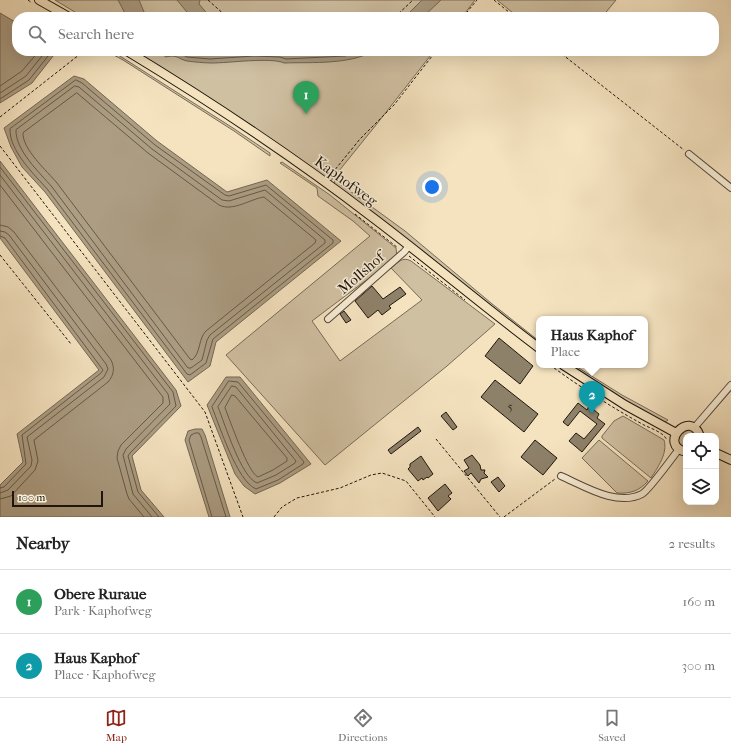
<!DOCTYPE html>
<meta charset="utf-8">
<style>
:root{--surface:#fff;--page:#f2f2f2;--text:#222;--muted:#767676;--line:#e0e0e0;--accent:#8f2418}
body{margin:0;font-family:"IM FELL French Canon",serif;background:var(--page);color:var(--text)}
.controls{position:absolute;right:12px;bottom:12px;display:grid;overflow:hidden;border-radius:8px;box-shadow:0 4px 16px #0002}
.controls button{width:36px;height:36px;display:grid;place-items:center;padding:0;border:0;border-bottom:1px solid var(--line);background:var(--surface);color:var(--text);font:20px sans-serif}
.scale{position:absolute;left:12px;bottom:10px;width:91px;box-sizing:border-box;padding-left:4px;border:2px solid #1e160d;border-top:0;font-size:11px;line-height:14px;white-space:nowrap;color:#1e160d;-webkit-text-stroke:3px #f8edd6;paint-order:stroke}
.you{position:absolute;left:432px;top:187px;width:14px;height:14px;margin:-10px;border:3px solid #fff;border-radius:50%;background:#1a73e8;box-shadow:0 0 0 6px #1a73e833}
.badge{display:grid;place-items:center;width:26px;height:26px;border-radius:50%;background:var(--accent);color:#fff;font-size:13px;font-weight:700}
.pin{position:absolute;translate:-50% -33px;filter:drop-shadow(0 1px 2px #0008)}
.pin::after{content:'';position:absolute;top:21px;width:14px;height:12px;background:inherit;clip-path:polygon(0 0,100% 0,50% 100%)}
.popup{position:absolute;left:536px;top:316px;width:112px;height:52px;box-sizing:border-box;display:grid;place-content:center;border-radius:8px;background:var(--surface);filter:drop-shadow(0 1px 3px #0005);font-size:13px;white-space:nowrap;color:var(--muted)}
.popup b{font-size:15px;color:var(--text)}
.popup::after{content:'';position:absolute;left:50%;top:100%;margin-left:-8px;border:8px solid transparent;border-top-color:var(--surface)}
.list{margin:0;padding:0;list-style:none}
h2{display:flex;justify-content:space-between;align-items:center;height:52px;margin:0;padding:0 16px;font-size:17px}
h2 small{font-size:13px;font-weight:400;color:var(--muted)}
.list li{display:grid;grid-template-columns:26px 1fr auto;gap:12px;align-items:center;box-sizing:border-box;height:64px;padding:0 16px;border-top:1px solid var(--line)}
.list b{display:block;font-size:15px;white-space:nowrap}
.list p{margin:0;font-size:13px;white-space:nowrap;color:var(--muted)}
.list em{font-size:13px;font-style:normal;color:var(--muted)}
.icon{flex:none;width:22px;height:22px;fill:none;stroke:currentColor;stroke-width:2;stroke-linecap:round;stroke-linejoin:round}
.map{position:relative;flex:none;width:731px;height:517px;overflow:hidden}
.search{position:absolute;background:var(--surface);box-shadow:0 4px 16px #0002;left:12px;right:12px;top:12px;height:44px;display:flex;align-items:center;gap:10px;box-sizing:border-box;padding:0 14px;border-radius:16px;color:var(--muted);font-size:15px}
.sheet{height:180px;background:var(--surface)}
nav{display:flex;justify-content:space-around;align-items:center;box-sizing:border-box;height:56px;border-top:1px solid var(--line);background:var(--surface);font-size:11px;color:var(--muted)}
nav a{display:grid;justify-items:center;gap:2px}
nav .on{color:var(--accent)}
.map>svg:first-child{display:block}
.green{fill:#d0c0a2;stroke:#776b58}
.water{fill:#ac9d83;stroke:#736754}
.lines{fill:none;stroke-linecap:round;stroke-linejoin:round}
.shore{stroke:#655a48;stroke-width:1}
.building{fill:#8e816a;stroke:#1e160d}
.minor-casing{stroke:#54493a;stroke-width:8}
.major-casing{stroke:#1e160d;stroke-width:10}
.path{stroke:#1e160d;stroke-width:1;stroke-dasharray:3 2;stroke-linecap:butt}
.minor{stroke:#f8edd6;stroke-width:6}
.major{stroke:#f5e3c0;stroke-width:8}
.labels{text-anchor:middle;stroke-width:3;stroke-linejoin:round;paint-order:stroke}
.number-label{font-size:13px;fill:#3a3124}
.street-label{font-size:15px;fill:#1e160d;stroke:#f8edd6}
</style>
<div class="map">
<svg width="731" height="517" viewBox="0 0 731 517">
<rect width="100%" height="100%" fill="#f5e3c0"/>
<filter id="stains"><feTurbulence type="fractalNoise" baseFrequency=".005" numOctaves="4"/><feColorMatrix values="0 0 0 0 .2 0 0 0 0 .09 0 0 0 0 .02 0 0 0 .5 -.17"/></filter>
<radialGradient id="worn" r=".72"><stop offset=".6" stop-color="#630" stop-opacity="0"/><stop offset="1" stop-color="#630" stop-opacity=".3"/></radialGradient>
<path class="green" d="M55,0H475L462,17H83Z
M497,0H616L602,17H518Z
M92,51H112L233,128L270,153V156L234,131L123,60C110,53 106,50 91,53Z
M140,51H434L376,125L330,182L188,84L144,58L141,55L142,52Z
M282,162L330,195L396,248L397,257L312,321L340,361L422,300L391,268C398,263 402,256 411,261L495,324L447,366L325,465L226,355L370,236L353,221L318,196L317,188L280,163Z
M335,180L405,231L491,303L539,341V345L334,184Z
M568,365H574L622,395L668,420L664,423L624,401Z
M623,416L664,440C668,453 658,467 651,478L602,438V436L614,421Z
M685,430C691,430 693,431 696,436H686V449C674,445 677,437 685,430Z
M599,440L648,481C639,491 630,494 617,493L582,458Z"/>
<path class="water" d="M118,0H139L144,12L151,17H127Z
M177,0H200L199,4L210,17H191Z
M422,0H441L423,17H405Z
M0,13L17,23V51H57L32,83L0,103Z
M157,51H374C348,65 313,62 284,63C271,57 229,63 212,63C204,63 195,62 187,61C178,59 177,54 166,57Z
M74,76L84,79L157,141L227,192L267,180L341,241L216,342L210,366L188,382L45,192L22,167L11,147L4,128Z
M0,161L176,390L181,406L132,456L141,490L164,517H0V485L23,462L17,434L99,370L0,238Z
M226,377H240L311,464L280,483L255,494L244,486L235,474L207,405Z
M195,429H202L205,435L230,517H209L185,440L188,431Z"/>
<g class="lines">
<path class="shore" d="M164,51L167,52L175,51L187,57L210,59L254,56L280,57L286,59L345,56L365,51
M185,51C211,58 239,51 265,52C273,52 280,51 287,54L346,51
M76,80L82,83L155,145L225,195L229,196L266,185L333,240V243L213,339L206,363L190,375L187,374L48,190C35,175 9,151 10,129Z
M0,86L22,71L39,51
M75,86L79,87L152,149L222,200L229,201L265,190L325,240V243L210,335L207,340L202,360L191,368H188L52,187C40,173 15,150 16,130Z
M0,93L26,76L46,51
M77,93L148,153L219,205C233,212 250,199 264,197L316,240L315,243L206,331C198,339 201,353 192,360L190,359L57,183C47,171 22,149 23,133Z
M0,99L29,80L52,51
M0,167L173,392L176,406L130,453L128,456L138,492L159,517
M0,175L168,394L170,404L126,449L123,455L133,494L152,517
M0,185L163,397V403L121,445L118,451L117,458L127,494L129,499L144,517
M0,225L8,227L14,232L111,360C115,368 114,375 108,382L34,440L38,461L35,470L11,496L0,499
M0,231L5,232L9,235L106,364L108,369L104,377L27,437L32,460L31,466L8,490L0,493
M0,236L5,238L103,370L101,373L22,435L26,464L4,487L0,488
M229,381L238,382L304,462L303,464L278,480L256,489C237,481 220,427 212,407Z
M232,386L236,387L296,461L295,463L276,475L257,483C241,477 225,424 218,407Z
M232,395L235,396L287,458V461L273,470L258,477C248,473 230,420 225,408Z
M212,517L189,440L191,435L195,433H199L201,437L226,517"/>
</g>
<path class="building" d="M372,286L383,299L400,287L406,294L389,306L391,308L382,315L378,310L368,318L355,301Z
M344,311L351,320L346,323L340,314Z
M499,338L533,366L520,384L485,356Z
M495,380L538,414L524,432L481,397Z
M578,403L587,410L589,406L599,414L597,418L605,424L582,452L569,441L576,433L584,439L597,424L580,411L568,426L563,422Z
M446,412L457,427L453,430L441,416Z
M418,427L421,431L391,454L388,450Z
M535,440L557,458L543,475L521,457Z
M472,455L480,465L481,470H485L484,473L488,477L481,479L479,483L471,473L468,476L464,471L469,468L464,460Z
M421,456L433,474L428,478L427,477L423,480L422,478L418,481L408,469L410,467V464Z
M498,477L505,486L499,492L491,482Z
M445,484L452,493L448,496L451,499L438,511L428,498Z"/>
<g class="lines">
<g class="minor-casing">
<path id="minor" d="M689,154L731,188
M328,319L404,252L409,246
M694,428L731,385
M561,476C584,486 617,507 642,494C648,491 673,457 679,449"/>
</g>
<g class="major-casing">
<path id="major" d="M39,0L69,17
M127,51C211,102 294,157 372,217C429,260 483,306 539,348
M563,365L625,405L676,433
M686,452C657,445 690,408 700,436
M716,453L731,460"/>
</g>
<path class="path" d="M28,0L32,3
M208,0L227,17
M494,0L515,17
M395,17L413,0
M463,17L477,0
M115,51L120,54
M558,51L684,150
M0,117L84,51
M0,146L205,412L243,517
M329,177L360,139L394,105L436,51
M355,214L398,248
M0,255L71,344
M409,256L465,300
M550,365C580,387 611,407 644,425C652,429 663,432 667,440
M436,439L500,517
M274,517L282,507L297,498L340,488L371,475L382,473L406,481L435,517
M504,517L555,479"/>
<use href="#minor" class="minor"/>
<use href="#major" class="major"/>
</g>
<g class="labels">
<g class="number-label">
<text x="510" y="411">5</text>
</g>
<g class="street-label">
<text transform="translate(346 181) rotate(36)" y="5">Kaphofweg</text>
<text transform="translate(361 273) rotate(-41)" y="5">Mollshof</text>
</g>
</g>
<rect width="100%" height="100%" filter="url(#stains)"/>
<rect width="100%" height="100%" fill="url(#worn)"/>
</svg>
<div class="controls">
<button><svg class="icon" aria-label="locate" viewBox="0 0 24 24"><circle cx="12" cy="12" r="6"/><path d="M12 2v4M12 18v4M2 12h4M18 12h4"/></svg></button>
<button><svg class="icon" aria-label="layers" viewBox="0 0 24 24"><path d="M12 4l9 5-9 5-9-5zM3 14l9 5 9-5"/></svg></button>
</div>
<div class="scale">100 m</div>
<div class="you"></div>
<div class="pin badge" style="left:306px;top:114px;background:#2e9e5b">1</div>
<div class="pin badge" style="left:592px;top:414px;background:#0f9aa8">2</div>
<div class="popup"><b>Haus Kaphof</b>Place</div>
<div class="search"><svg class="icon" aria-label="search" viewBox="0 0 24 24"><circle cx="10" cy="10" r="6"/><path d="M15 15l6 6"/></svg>Search here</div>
</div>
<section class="sheet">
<h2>Nearby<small>2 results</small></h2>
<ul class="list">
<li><span class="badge" style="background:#2e9e5b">1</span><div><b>Obere Ruraue</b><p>Park · Kaphofweg</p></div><em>160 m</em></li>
<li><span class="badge" style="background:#0f9aa8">2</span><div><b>Haus Kaphof</b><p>Place · Kaphofweg</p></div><em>300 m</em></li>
</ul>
</section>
<nav>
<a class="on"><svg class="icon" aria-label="map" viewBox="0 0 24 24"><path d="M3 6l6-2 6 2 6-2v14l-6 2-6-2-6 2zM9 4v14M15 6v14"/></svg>Map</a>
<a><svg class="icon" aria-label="directions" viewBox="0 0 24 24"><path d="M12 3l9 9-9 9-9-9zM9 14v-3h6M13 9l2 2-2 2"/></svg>Directions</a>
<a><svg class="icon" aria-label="saved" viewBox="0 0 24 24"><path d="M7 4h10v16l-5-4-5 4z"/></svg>Saved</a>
</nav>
